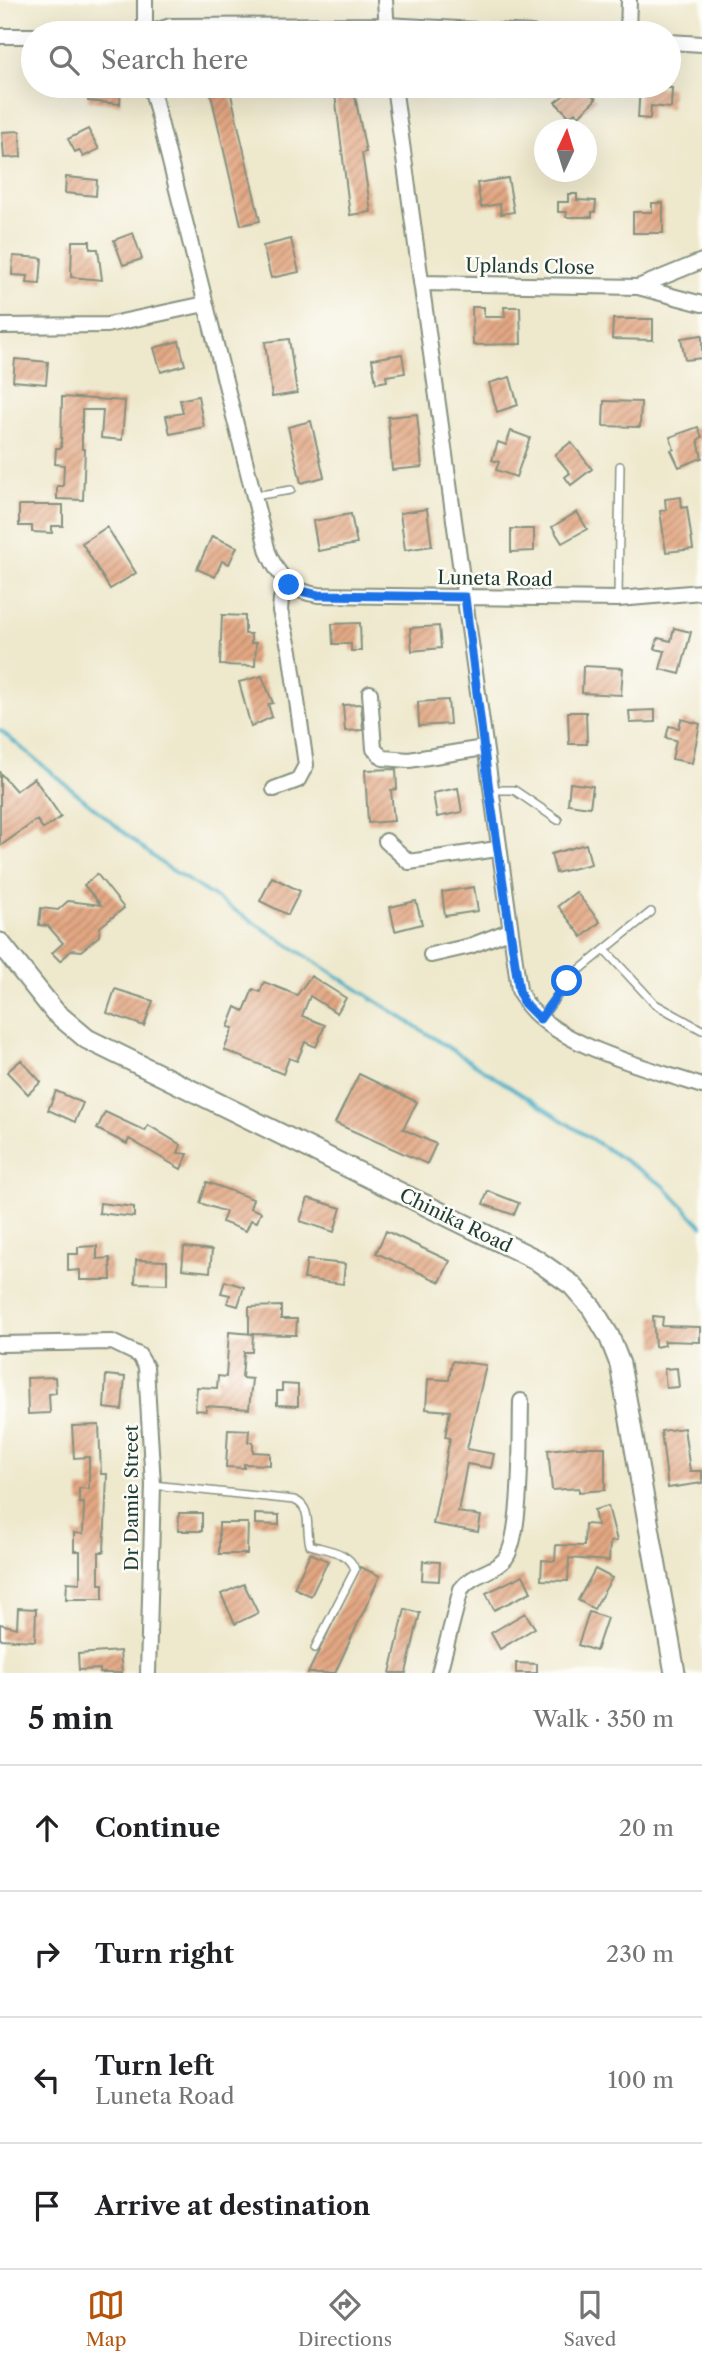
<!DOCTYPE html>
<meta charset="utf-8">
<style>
:root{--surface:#fff;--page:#f2f2f2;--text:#202124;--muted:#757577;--line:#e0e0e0;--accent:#b45309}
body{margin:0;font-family:"Libre Caslon Text",serif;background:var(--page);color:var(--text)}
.compass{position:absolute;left:534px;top:119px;width:63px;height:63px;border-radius:50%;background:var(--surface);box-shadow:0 7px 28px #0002;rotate:4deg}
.stop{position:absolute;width:21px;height:21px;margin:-16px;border:5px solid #1a73e8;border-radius:50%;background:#fff}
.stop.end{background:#1a73e8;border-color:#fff;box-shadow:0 2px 7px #0008}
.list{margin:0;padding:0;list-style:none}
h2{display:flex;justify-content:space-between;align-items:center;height:91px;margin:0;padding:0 28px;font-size:30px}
h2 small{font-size:23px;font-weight:400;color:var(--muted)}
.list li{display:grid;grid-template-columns:46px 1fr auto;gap:21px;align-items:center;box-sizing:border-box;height:126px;padding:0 28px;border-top:2px solid var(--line)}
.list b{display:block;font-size:26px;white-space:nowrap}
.list p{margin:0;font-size:23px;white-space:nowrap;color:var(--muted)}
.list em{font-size:23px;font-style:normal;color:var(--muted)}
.icon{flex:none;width:38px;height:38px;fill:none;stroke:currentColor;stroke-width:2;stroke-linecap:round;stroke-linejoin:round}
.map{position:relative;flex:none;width:702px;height:1673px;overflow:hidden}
.search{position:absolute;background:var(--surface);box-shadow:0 7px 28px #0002;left:21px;right:21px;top:21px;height:77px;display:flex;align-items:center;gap:18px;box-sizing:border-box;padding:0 24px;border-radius:38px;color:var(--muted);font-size:26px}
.sheet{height:595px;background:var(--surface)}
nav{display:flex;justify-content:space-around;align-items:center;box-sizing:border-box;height:98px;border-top:2px solid var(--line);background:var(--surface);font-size:19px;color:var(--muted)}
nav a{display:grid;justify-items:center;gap:4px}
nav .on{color:var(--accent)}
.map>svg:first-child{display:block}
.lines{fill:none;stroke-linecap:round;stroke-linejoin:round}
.stream{stroke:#45adc4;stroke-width:3.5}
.building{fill:url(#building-hatch)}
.service-casing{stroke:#869280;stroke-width:10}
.minor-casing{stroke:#869280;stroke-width:18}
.secondary-casing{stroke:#869280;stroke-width:23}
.service{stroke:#fff;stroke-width:7}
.minor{stroke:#fff;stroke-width:14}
.secondary{stroke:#fff;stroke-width:19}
.route{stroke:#1a73e8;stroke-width:9}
.labels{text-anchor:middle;stroke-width:5;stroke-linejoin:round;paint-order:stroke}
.street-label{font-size:19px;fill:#1f3d34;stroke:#fdfcf7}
</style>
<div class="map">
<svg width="702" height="1673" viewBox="0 0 702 1673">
<defs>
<pattern id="building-hatch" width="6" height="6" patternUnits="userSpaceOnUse" patternTransform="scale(1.75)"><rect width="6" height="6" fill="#e3a783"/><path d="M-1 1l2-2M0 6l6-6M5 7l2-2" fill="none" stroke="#b7896c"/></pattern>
</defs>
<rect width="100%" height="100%" fill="#fdfcf7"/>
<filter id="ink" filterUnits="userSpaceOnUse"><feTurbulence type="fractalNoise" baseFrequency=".0143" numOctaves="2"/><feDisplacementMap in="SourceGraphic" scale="14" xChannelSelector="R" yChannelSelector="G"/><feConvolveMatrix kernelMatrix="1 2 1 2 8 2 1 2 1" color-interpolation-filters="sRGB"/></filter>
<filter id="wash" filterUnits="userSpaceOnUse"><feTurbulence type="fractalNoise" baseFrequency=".00686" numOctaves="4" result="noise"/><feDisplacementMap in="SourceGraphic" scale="28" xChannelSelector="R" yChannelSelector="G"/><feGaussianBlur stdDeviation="1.57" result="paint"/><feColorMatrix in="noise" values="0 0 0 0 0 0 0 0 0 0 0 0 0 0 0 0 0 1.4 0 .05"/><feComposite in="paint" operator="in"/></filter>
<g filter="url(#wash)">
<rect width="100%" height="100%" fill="#eee8cc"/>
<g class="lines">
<path class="stream" d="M0,730L161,863L663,1185L702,1226"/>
</g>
<g id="blocks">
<path class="building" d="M89,86H121L120,104L88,101Z
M209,86H229L260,221L241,225Z
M334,86H353L366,152L362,153L371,212L350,215Z
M576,86H595L589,92L596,99L579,116L575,112L570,117L555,102Z
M640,86L672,88L671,108L651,106L650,119L638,118Z
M88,129L99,149L83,157L79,150L75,152L68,139Z
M20,131L21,157L4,158L2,132Z
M66,177L97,180L96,196L65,193Z
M508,178L514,212L501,214L500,204L481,207L477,183Z
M568,194H577V200L596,201L595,212H592V217H566L567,212H558V202H568Z
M652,203H663V233H633V212H652Z
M133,233L142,259L123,265L114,240Z
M291,239L299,272L271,278L263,246Z
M72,241H90V249H98L102,280L71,277Z
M13,256L42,258L40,284L27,283L28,276L12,275Z
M472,307H484V317H505L504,307H520L521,344L473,345Z
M613,319H653V340L612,339Z
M702,335V358L685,360L681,338Z
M289,339L297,393L272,397L265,342Z
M179,341L185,365L161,372L154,348Z
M402,354L405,373L386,376L387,381L376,383L372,359Z
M15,359L48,362L46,384L13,381Z
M510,377L518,405L497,412L489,383Z
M198,396L204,427L170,434L166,416L183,413L180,400Z
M62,397L125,401L122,440L101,438L103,410H82V449H85L83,500L57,499V486H63L64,465L55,464L56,448H61Z
M604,401L641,402L640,427L603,426Z
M417,414L422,467L392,470L388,417Z
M311,421L324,477L301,483L288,427Z
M698,427L702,437L698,440L702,458L679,467L671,450L674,449L670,437Z
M511,431L530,438L516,477L496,470L499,462L492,460L498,442L506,445Z
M571,442L592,469L571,485L565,477L570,473L555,455Z
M681,497L682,508L687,507L693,549L666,552L660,511L666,510L665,499Z
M19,505H63V526H52V533L32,532V526H19Z
M427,509L432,546L405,550L400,513Z
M577,512L587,529L562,543L552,527Z
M351,514L357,544L318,551L313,521Z
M107,527L136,573L110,589L82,543Z
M511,529H534V551L511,552Z
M212,536L237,547L229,564L222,561L215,577L197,569Z
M222,615L245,616V634H251V643H256L255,666L220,665Z
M360,623L361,651H351V644H333L332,624Z
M439,626L441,648L412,651L410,628Z
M674,628L691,632L680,674L660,669L665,651L655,649L658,638L671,641Z
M583,666L623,668L621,695L582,693Z
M262,676L273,703L268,704L272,717L251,727L239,682Z
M448,700L450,724L419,726L418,702Z
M361,704L363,730L345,731L343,705Z
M655,710V722L630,723L629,711Z
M568,712H586L587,744H569Z
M681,719L700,724L692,763L672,759L676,740L666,738L669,726L679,728Z
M396,769L397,789L391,790L394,821L368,823L365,770Z
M0,773L16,791L34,778L61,817L43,829L37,820L0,846Z
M570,783L593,786L590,807L568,804Z
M458,788L462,812L437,817L433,793Z
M586,844L591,864L556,873L551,854Z
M97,874L124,908L100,927L99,936L81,951L72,950L60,961L52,953L63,943L48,926L39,925L41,908L58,910L68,901L101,905L84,885Z
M272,877L300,891L288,915L260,901Z
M474,887L478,911L445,916L442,892Z
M576,892L600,922L582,937L558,906Z
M416,901L422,924L395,931L390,907Z
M311,976L346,998L337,1013L310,996L302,1016L325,1025L316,1047L305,1042L297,1061L289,1058L283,1074L224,1050L233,1028L228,1027L236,1007L244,1011L253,989L260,992L264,982L297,995Z
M115,989L153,1001L144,1026L107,1013Z
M21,1060L41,1082L28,1094L7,1072Z
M359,1074L417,1102L403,1129L436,1144L427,1164L335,1123Z
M56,1091L83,1103L75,1122L48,1110Z
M105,1112L145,1131L148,1125L181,1145L178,1153L188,1154L181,1169L129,1139L127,1144L97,1129Z
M207,1182L253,1199L250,1208L261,1212L257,1222L251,1220L246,1231L222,1222L226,1212L200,1203Z
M488,1191L519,1203L514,1215L483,1204Z
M308,1198L341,1208L334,1232L300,1221Z
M100,1203L134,1207V1217L99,1213Z
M386,1231L450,1261L440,1282L376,1253Z
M97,1246V1259L110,1258L111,1280H80V1270L68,1271V1254H78V1247Z
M184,1247L212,1250L210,1272L182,1269Z
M136,1260L167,1261V1284L135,1283Z
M307,1260L345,1264L343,1284L304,1279Z
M225,1281L244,1287L238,1306L227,1303L230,1295L221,1293Z
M281,1306V1319H297L296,1335L249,1334V1307Z
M653,1316L663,1317L662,1326L700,1327V1342L664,1341L665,1345L655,1347Z
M229,1332L253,1334L252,1352H244L242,1378L252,1379L249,1409L206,1406V1411L195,1410L197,1387L217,1388L218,1376L226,1377Z
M452,1361L486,1365L467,1449L494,1454L491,1468L467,1464L458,1512L481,1516L478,1532L433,1524L450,1438L445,1437L450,1411L426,1409L428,1379L449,1380Z
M677,1368L679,1387L666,1388L664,1369Z
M106,1375L125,1377L122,1410L104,1408Z
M55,1377L56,1393L49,1394L50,1413L28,1414L27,1378Z
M282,1384L298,1385V1406L277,1405V1391H282Z
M99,1425L101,1474H107L104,1552H99V1584H103V1599H66L67,1582L80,1583V1551H74V1533L83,1534L84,1503H79V1488L89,1489V1457L74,1458L72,1426Z
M684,1428L690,1471H702V1483L668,1488L661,1431Z
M228,1429L249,1430L248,1442H253V1452L270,1453V1465L244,1464V1468L226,1467Z
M575,1447H605V1490L579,1492V1488L552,1490L548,1450Z
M608,1506L617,1541L610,1542L609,1561L569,1558L568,1581L541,1580L542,1560L555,1561L556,1545L584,1546L585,1524L597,1525L594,1510Z
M179,1513H202V1531H178Z
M255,1514L279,1515V1525L255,1524Z
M219,1523H248L247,1554H219Z
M310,1553L328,1561L311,1596L294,1588Z
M423,1561L440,1562L439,1581L422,1580Z
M360,1567L380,1576L335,1673H308Z
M595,1569L612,1578L594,1609L578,1600Z
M523,1575L531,1592L494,1610L486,1593Z
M244,1584L258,1613L235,1624L221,1594Z
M18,1608L36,1609L35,1641L0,1639V1624L17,1628Z
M405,1609L420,1613L406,1673H390Z
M589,1612L607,1618L596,1651L578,1645Z
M525,1613L535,1628L500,1649L491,1633Z
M120,1651L122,1673H100V1669L79,1670L78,1654Z
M516,1663L537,1664V1673H516Z"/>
</g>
</g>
<g filter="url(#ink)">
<use href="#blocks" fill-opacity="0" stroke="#869280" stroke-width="2"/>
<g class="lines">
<g class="service-casing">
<path id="service" d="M254,496L291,490
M618,598L620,466
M491,790H514L558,820
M605,950L655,1004L702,1030
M541,1018L572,976L651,912
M153,1485L294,1500C313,1507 305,1528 310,1545C326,1550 351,1552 355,1570L315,1648"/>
</g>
<g class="minor-casing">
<path id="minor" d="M145,0V33
M385,0L387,32
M150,33L170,26L386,25L532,33
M628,33L629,0
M0,36H33
M669,42L702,44
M151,86L268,552C278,576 291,592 319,595L618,599L702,592
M394,86L519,990C538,1042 653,1069 702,1086
M421,283L638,287L702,304
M638,287L702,261
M0,326L107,325L205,304
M370,693L374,749L383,758L409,760L484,748
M274,789L298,780L306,765L290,651L280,611L281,599L289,585
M386,841L409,862L497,849
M431,955L470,946L509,931
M0,1344L112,1342L139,1355L146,1367L153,1485L148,1673
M439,1673L461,1589C473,1573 493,1573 505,1559C523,1537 520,1433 521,1401"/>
</g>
<g class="secondary-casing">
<path id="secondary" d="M0,943L55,1012L87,1039L535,1259L572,1285L592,1308L609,1336L620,1364L675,1673"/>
</g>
<use href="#service" class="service"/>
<use href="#minor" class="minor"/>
<use href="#secondary" class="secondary"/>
</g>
</g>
<g class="lines" filter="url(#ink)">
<path class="route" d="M289,585L297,590L318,595L465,597L489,790L519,990L523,1002L540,1019L567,981"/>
</g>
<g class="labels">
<g class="street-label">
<text transform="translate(530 266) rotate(1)" y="7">Uplands Close</text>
<text transform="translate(495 578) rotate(1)" y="7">Luneta Road</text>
<text transform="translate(456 1220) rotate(26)" y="7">Chinika Road</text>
<text transform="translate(131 1498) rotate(-90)" y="7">Dr Damie Street</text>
</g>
</g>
</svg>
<svg class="compass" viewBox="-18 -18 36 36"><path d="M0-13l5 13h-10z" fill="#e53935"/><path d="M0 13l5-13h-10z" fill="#757577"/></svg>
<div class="stop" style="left:567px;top:981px"></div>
<div class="stop end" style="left:289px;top:585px"></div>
<div class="search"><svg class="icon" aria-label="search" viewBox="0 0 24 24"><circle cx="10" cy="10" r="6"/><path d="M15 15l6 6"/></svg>Search here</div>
</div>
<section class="sheet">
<h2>5 min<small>Walk · 350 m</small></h2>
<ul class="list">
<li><svg class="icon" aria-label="ahead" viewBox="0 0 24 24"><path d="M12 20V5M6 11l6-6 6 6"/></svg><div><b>Continue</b></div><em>20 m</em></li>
<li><svg class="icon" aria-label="right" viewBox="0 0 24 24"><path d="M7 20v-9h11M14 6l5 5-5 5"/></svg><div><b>Turn right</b></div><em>230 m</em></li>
<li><svg class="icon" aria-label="left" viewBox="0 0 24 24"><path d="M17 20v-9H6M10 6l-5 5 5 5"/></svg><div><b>Turn left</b><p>Luneta Road</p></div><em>100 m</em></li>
<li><svg class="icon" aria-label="arrive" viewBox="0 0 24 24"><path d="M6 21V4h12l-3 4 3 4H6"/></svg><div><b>Arrive at destination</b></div></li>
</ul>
</section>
<nav>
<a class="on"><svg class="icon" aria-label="map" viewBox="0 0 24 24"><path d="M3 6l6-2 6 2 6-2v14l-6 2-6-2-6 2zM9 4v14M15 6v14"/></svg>Map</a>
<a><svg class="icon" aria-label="directions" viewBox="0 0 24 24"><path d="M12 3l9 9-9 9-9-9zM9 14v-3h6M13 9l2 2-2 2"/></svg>Directions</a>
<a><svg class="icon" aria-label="saved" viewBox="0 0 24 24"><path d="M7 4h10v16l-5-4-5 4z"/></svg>Saved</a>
</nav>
